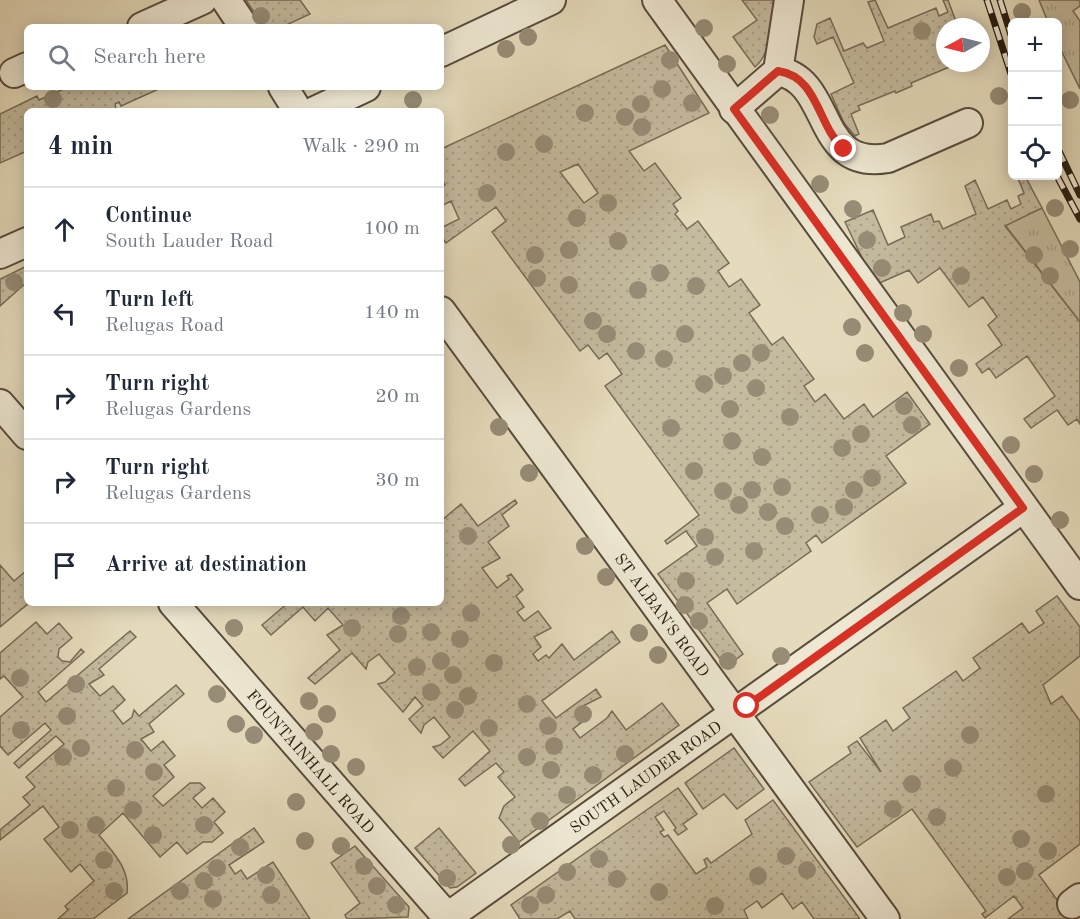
<!DOCTYPE html>
<meta charset="utf-8">
<style>
:root{--surface:#fff;--page:#f2f2f3;--text:#1f2937;--muted:#747a83;--line:#e0e1e3}
body{margin:0;font-family:"Old Standard TT",serif;background:var(--page);color:var(--text)}
.controls{position:absolute;right:18px;top:18px;display:grid;overflow:hidden;border-radius:9px;box-shadow:0 3px 15px #0003}
.controls button{width:54px;height:54px;display:grid;place-items:center;padding:0;border:0;border-bottom:2px solid var(--line);background:var(--surface);color:var(--text);font:30px sans-serif}
.compass{position:absolute;left:936px;top:18px;width:54px;height:54px;border-radius:50%;background:var(--surface);box-shadow:0 3px 15px #0003;rotate:263deg}
.stop{position:absolute;width:18px;height:18px;margin:-14px;border:4px solid #d93025;border-radius:50%;background:#fff}
.stop.end{background:#d93025;border-color:#fff;box-shadow:0 2px 6px #0008}
.list{margin:0;padding:0;list-style:none}
h2{display:flex;justify-content:space-between;align-items:center;height:78px;margin:0;padding:0 24px;font-size:26px}
h2 small{font-size:20px;font-weight:400;color:var(--muted)}
.list li{display:grid;grid-template-columns:39px 1fr auto;gap:18px;align-items:center;box-sizing:border-box;height:84px;padding:0 24px;border-top:2px solid var(--line)}
.list b{display:block;font-size:22px;white-space:nowrap}
.list p{margin:0;font-size:20px;white-space:nowrap;color:var(--muted)}
.list em{font-size:20px;font-style:normal;color:var(--muted)}
.icon{flex:none;width:33px;height:33px;fill:none;stroke:currentColor;stroke-width:2;stroke-linecap:round;stroke-linejoin:round}
.map{position:relative;flex:none;width:1080px;height:919px;overflow:hidden}
.search{position:absolute;background:var(--surface);box-shadow:0 3px 15px #0003;left:24px;top:24px;width:420px;height:66px;display:flex;align-items:center;gap:15px;box-sizing:border-box;padding:0 21px;border-radius:9px;color:var(--muted);font-size:22px}
.panel{position:absolute;background:var(--surface);box-shadow:0 3px 15px #0003;left:24px;top:108px;width:420px;height:498px;border-radius:9px}
.map>svg:first-child{display:block}
.grass{fill:url(#grass-tufts);stroke:#776c59;stroke-width:1.5}
.garden{fill:url(#garden-dots);stroke:#776c59;stroke-width:1.5;fill-rule:evenodd}
.lines{fill:none;stroke-linecap:round;stroke-linejoin:round}
.minor-casing{stroke:#584c3d;stroke-width:32}
.minor{stroke:#eee8d3;stroke-width:28}
.rail-casing{stroke:#291d13;stroke-width:7}
.rail{stroke:#eee8d3;stroke-width:4.5;stroke-dasharray:14;stroke-linecap:butt}
.tree{fill:#978c76}
.route{stroke:#d93025;stroke-width:8}
.labels{text-anchor:middle;stroke-width:4.5;stroke-linejoin:round;paint-order:stroke}
.street-label{font-size:16px;fill:#291d13;stroke:#eee8d3}
</style>
<div class="map">
<svg width="1080" height="919" viewBox="0 0 1080 919">
<defs>
<pattern id="grass-tufts" width="24" height="20" patternUnits="userSpaceOnUse" patternTransform="scale(1.5)"><rect width="24" height="20" fill="#c5bb9f"/><path d="M3 7l-1-3M5 7V3M7 7l1-3M15 17l-1-3M17 17v-4M19 17l1-3" fill="none" stroke="#a9a088"/></pattern>
<pattern id="garden-dots" width="8" height="8" patternUnits="userSpaceOnUse" patternTransform="scale(1.5)"><rect width="8" height="8" fill="#c5bb9f"/><path d="M2 2h.1M6 6h.1" fill="none" stroke="#a9a088" stroke-width="1.8" stroke-linecap="round"/></pattern>
</defs>
<rect width="100%" height="100%" fill="#e5dbbc"/>
<filter id="stains"><feTurbulence type="fractalNoise" baseFrequency=".00333" numOctaves="4"/><feColorMatrix values="0 0 0 0 .2 0 0 0 0 .09 0 0 0 0 .02 0 0 0 .5 -.17"/></filter>
<radialGradient id="worn" r=".72"><stop offset=".6" stop-color="#630" stop-opacity="0"/><stop offset="1" stop-color="#630" stop-opacity=".3"/></radialGradient>
<path class="grass" d="M1039,0H1080V6L1073,11L1080,21V89L1058,44V22H1048Z
M1042,208L1080,282V322L1005,225Z"/>
<path class="garden" d="M246,0H300L310,14L286,25L287,27H264Z
M742,0H773C773,20 771,54 755,67L733,37L757,20Z
M875,0L888,28L936,8L939,16L948,12L943,0H948L958,27H945V63H959L911,83L912,86L896,93L895,91L858,106L860,110L851,114L859,134L855,136L844,123L831,94L854,83L833,37L817,44L814,37L817,24L830,18L844,51L863,43L867,48L884,41L868,2Z
M665,45L709,113L629,151L644,171L655,163L681,198L673,204L678,211L675,214L687,229L698,221L729,263L718,271L729,287L741,279L760,305L749,313L772,345L783,337L814,379L804,386L815,402L825,394L844,419L864,404L873,417L907,392L930,424L886,456L906,483L822,543L816,535L806,543L811,551L737,604L727,589L707,603L743,654L726,667L658,574L697,546L686,531L667,544L665,541L699,515L605,386L622,374L607,353L599,359L588,345L580,351L492,232L506,221L496,207L446,243L441,236V228L459,219L451,201L441,206V187L445,185L441,177V149ZM578,164L598,193L584,203L560,172Z
M68,87H163L121,106L119,102L115,104L116,109L111,111H27V151L0,163V114L37,96L39,100Z
M1017,176H1025L1042,208L1005,226L1080,322V424L1077,419L1068,425L1057,410L1031,428L1024,419L1055,396L1027,356L996,378L989,368L982,373L976,364L1002,345L988,325L997,317L983,297L969,307L940,268L918,283L909,270L875,285L845,222L873,210L888,245L905,237L901,227L931,214L934,222L939,221L943,229L976,214L965,186L975,180L988,209L1007,200L1011,209L1021,204L1018,196L1024,193Z
M27,266V282L0,306V279Z
M515,500L517,503L502,515L509,526L488,542L500,558L482,568L497,588L509,579L507,576L511,574L523,590L516,596L524,607L517,612L524,621L538,611L551,628L534,637L541,647L533,654L538,661L546,655L549,658L562,644L574,660L612,631L620,642L542,701L556,718L596,689L601,697L583,706L590,716L573,729L580,738L607,718L612,711L626,730L662,703L679,725L519,842L499,818L504,806L515,797L498,777L504,772L496,763L465,786L459,779L490,751L473,731L443,758L433,747L440,745L450,737L434,717L424,725L421,733L409,719L423,706L415,697L403,712L378,684L385,682L395,673L379,654L368,662L366,669L352,653L315,684L308,678L340,650L327,635L343,625L328,608L315,621L303,607L271,635L262,625L288,603H441V521L461,504L478,526Z
M0,565L14,581L27,570V603H29L0,627Z
M1057,596L1080,627V656L1043,685L1051,704L1062,696L1080,721V844L1039,875L1071,919H1008L1023,908L1014,896L985,918L982,914L986,911L912,809L857,847L809,782L851,753L848,747L857,741L881,772L860,738L886,720L893,731L910,718L903,708L956,671L963,681L980,668L973,658L1022,623L1029,633L1044,623L1036,611Z
M36,622L47,634L59,623L72,638L59,649L58,657L62,661L70,662L81,649L84,652L38,692L46,702L130,631L136,637L99,669L104,675L89,684L100,696L113,686L125,700L113,711L123,724L132,717L134,710L139,716L176,685L184,694L149,724L154,732L141,739L151,751L163,741L175,756L164,765L174,777L153,796L163,806L190,783H200L205,788L193,798L202,808L213,798L225,812L214,822L223,833L212,842H203L187,854L177,842L160,857L123,813L99,835C113,853 130,868 127,893L93,919H58L68,910L65,906L94,881L80,864L71,872L44,839L59,827L43,806L0,840V830L30,805L23,797L35,787L26,777L64,744L56,736L19,768L14,763L51,730L45,723L8,755L0,746V717L23,697L4,676L0,679V653Z
M734,748L764,789L737,809L724,794L703,809L685,783Z
M678,788L697,814L683,824L687,829L678,835L674,830L676,828L664,811L655,817L664,830L660,832L664,837L668,835L696,874L707,867L704,860L707,858L711,863L752,834L745,820L773,800L860,919H814L802,902L793,909L782,893L762,908L757,901L744,910L748,919H575L570,911L557,919H520L511,905Z
M254,828L264,842L229,865L235,874L241,870L247,879L273,862L310,919H128Z
M439,828L476,873L457,887L450,888L415,848Z
M355,846L409,907L408,917L347,919L345,915L360,903L331,863Z"/>
<g class="lines">
<g class="minor-casing">
<g id="minor">
<path d="M226,0L244,27"/>
<path d="M657,0L1080,585"/>
<path d="M142,27L202,0"/>
<path d="M441,52L551,0"/>
<path d="M778,71L789,0"/>
<path d="M14,73L27,67"/>
<path d="M283,87L298,111"/>
<path d="M734,109L778,71C834,81 814,171 888,158L968,123"/>
<path d="M315,111L366,87"/>
<path d="M0,254L27,242"/>
<path id="s1" d="M441,311L885,919"/>
<path d="M0,404L27,435"/>
<path id="s2" d="M173,603L449,919"/>
<path d="M1072,904L1080,898"/>
<path id="s3" d="M445,919L1023,508"/>
</g>
</g>
<use href="#minor" class="minor"/>
<g class="rail-casing">
<path id="rail" d="M987,0L1012,77
M1000,0L1012,38
M1058,149L1080,195
M1057,176L1080,219"/>
</g>
<use href="#rail" class="rail"/>
</g>
<g class="tree">
<circle cx="1022" cy="12" r="9"/>
<circle cx="261" cy="16" r="9"/>
<circle cx="704" cy="28" r="9"/>
<circle cx="922" cy="31" r="9"/>
<circle cx="528" cy="37" r="9"/>
<circle cx="506" cy="49" r="9"/>
<circle cx="670" cy="60" r="9"/>
<circle cx="727" cy="64" r="9"/>
<circle cx="662" cy="89" r="9"/>
<circle cx="999" cy="96" r="9"/>
<circle cx="53" cy="99" r="9"/>
<circle cx="413" cy="100" r="9"/>
<circle cx="1070" cy="100" r="9"/>
<circle cx="692" cy="103" r="9"/>
<circle cx="641" cy="104" r="9"/>
<circle cx="585" cy="113" r="9"/>
<circle cx="770" cy="115" r="9"/>
<circle cx="625" cy="117" r="9"/>
<circle cx="642" cy="127" r="9"/>
<circle cx="544" cy="144" r="9"/>
<circle cx="506" cy="152" r="9"/>
<circle cx="820" cy="184" r="9"/>
<circle cx="487" cy="193" r="9"/>
<circle cx="608" cy="203" r="9"/>
<circle cx="1055" cy="208" r="9"/>
<circle cx="853" cy="209" r="9"/>
<circle cx="577" cy="218" r="9"/>
<circle cx="867" cy="240" r="9"/>
<circle cx="618" cy="241" r="9"/>
<circle cx="1070" cy="249" r="9"/>
<circle cx="569" cy="250" r="9"/>
<circle cx="535" cy="255" r="9"/>
<circle cx="1034" cy="255" r="9"/>
<circle cx="882" cy="268" r="9"/>
<circle cx="660" cy="273" r="9"/>
<circle cx="961" cy="276" r="9"/>
<circle cx="1050" cy="276" r="9"/>
<circle cx="537" cy="278" r="9"/>
<circle cx="14" cy="282" r="9"/>
<circle cx="569" cy="285" r="9"/>
<circle cx="696" cy="286" r="9"/>
<circle cx="638" cy="290" r="9"/>
<circle cx="903" cy="313" r="9"/>
<circle cx="593" cy="321" r="9"/>
<circle cx="852" cy="327" r="9"/>
<circle cx="607" cy="334" r="9"/>
<circle cx="685" cy="334" r="9"/>
<circle cx="923" cy="334" r="9"/>
<circle cx="636" cy="351" r="9"/>
<circle cx="761" cy="353" r="9"/>
<circle cx="865" cy="353" r="9"/>
<circle cx="664" cy="359" r="9"/>
<circle cx="742" cy="363" r="9"/>
<circle cx="959" cy="368" r="9"/>
<circle cx="723" cy="376" r="9"/>
<circle cx="704" cy="384" r="9"/>
<circle cx="756" cy="388" r="9"/>
<circle cx="904" cy="406" r="9"/>
<circle cx="730" cy="409" r="9"/>
<circle cx="790" cy="417" r="9"/>
<circle cx="912" cy="425" r="9"/>
<circle cx="499" cy="427" r="9"/>
<circle cx="671" cy="428" r="9"/>
<circle cx="861" cy="434" r="9"/>
<circle cx="732" cy="441" r="9"/>
<circle cx="1011" cy="445" r="9"/>
<circle cx="842" cy="448" r="9"/>
<circle cx="762" cy="457" r="9"/>
<circle cx="694" cy="471" r="9"/>
<circle cx="529" cy="473" r="9"/>
<circle cx="1034" cy="474" r="9"/>
<circle cx="872" cy="478" r="9"/>
<circle cx="782" cy="487" r="9"/>
<circle cx="752" cy="490" r="9"/>
<circle cx="854" cy="490" r="9"/>
<circle cx="723" cy="491" r="9"/>
<circle cx="739" cy="505" r="9"/>
<circle cx="844" cy="507" r="9"/>
<circle cx="768" cy="512" r="9"/>
<circle cx="820" cy="515" r="9"/>
<circle cx="1060" cy="520" r="9"/>
<circle cx="785" cy="526" r="9"/>
<circle cx="468" cy="536" r="9"/>
<circle cx="705" cy="537" r="9"/>
<circle cx="585" cy="546" r="9"/>
<circle cx="754" cy="551" r="9"/>
<circle cx="715" cy="557" r="9"/>
<circle cx="606" cy="577" r="9"/>
<circle cx="686" cy="581" r="9"/>
<circle cx="685" cy="605" r="9"/>
<circle cx="471" cy="613" r="9"/>
<circle cx="401" cy="616" r="9"/>
<circle cx="699" cy="621" r="9"/>
<circle cx="234" cy="628" r="9"/>
<circle cx="352" cy="628" r="9"/>
<circle cx="431" cy="632" r="9"/>
<circle cx="639" cy="633" r="9"/>
<circle cx="398" cy="634" r="9"/>
<circle cx="460" cy="639" r="9"/>
<circle cx="658" cy="655" r="9"/>
<circle cx="781" cy="656" r="9"/>
<circle cx="441" cy="661" r="9"/>
<circle cx="728" cy="661" r="9"/>
<circle cx="494" cy="663" r="9"/>
<circle cx="417" cy="667" r="9"/>
<circle cx="453" cy="675" r="9"/>
<circle cx="20" cy="678" r="9"/>
<circle cx="76" cy="684" r="9"/>
<circle cx="431" cy="692" r="9"/>
<circle cx="217" cy="694" r="9"/>
<circle cx="468" cy="696" r="9"/>
<circle cx="309" cy="701" r="9"/>
<circle cx="527" cy="704" r="9"/>
<circle cx="455" cy="710" r="9"/>
<circle cx="327" cy="714" r="9"/>
<circle cx="583" cy="714" r="9"/>
<circle cx="67" cy="716" r="9"/>
<circle cx="236" cy="724" r="9"/>
<circle cx="548" cy="726" r="9"/>
<circle cx="489" cy="728" r="9"/>
<circle cx="21" cy="730" r="9"/>
<circle cx="314" cy="732" r="9"/>
<circle cx="254" cy="735" r="9"/>
<circle cx="970" cy="735" r="9"/>
<circle cx="554" cy="746" r="9"/>
<circle cx="81" cy="748" r="9"/>
<circle cx="135" cy="750" r="9"/>
<circle cx="331" cy="754" r="9"/>
<circle cx="625" cy="754" r="9"/>
<circle cx="63" cy="757" r="9"/>
<circle cx="527" cy="757" r="9"/>
<circle cx="356" cy="767" r="9"/>
<circle cx="953" cy="768" r="9"/>
<circle cx="551" cy="770" r="9"/>
<circle cx="154" cy="772" r="9"/>
<circle cx="593" cy="775" r="9"/>
<circle cx="912" cy="784" r="9"/>
<circle cx="116" cy="788" r="9"/>
<circle cx="1046" cy="794" r="9"/>
<circle cx="567" cy="795" r="9"/>
<circle cx="296" cy="802" r="9"/>
<circle cx="893" cy="809" r="9"/>
<circle cx="133" cy="810" r="9"/>
<circle cx="937" cy="817" r="9"/>
<circle cx="540" cy="821" r="9"/>
<circle cx="96" cy="825" r="9"/>
<circle cx="204" cy="825" r="9"/>
<circle cx="70" cy="830" r="9"/>
<circle cx="153" cy="835" r="9"/>
<circle cx="1021" cy="839" r="9"/>
<circle cx="305" cy="841" r="9"/>
<circle cx="511" cy="845" r="9"/>
<circle cx="341" cy="846" r="9"/>
<circle cx="240" cy="847" r="9"/>
<circle cx="1048" cy="851" r="9"/>
<circle cx="786" cy="856" r="9"/>
<circle cx="599" cy="859" r="9"/>
<circle cx="104" cy="860" r="9"/>
<circle cx="364" cy="866" r="9"/>
<circle cx="217" cy="868" r="9"/>
<circle cx="807" cy="870" r="9"/>
<circle cx="1025" cy="871" r="9"/>
<circle cx="567" cy="872" r="9"/>
<circle cx="266" cy="875" r="9"/>
<circle cx="758" cy="876" r="9"/>
<circle cx="1007" cy="877" r="9"/>
<circle cx="447" cy="878" r="9"/>
<circle cx="617" cy="879" r="9"/>
<circle cx="204" cy="881" r="9"/>
<circle cx="377" cy="886" r="9"/>
<circle cx="114" cy="891" r="9"/>
<circle cx="180" cy="891" r="9"/>
<circle cx="659" cy="892" r="9"/>
<circle cx="271" cy="895" r="9"/>
<circle cx="546" cy="895" r="9"/>
<circle cx="213" cy="899" r="9"/>
<circle cx="396" cy="905" r="9"/>
<circle cx="530" cy="905" r="9"/>
<circle cx="715" cy="906" r="9"/>
</g>
<g class="lines">
<path class="route" d="M747,706L1023,508L734,109L778,71C819,77 817,126 844,149"/>
</g>
<g class="labels">
<g class="street-label">
<text dy="6" stroke="none"><textPath href="#s1" startOffset="376">ST ALBAN'S ROAD</textPath></text>
<text dy="6" stroke="none"><textPath href="#s2" startOffset="210">FOUNTAINHALL ROAD</textPath></text>
<text dy="6" stroke="none"><textPath href="#s3" startOffset="246">SOUTH LAUDER ROAD</textPath></text>
</g>
</g>
<rect width="100%" height="100%" filter="url(#stains)"/>
<rect width="100%" height="100%" fill="url(#worn)"/>
</svg>
<div class="controls">
<button>+</button>
<button>−</button>
<button><svg class="icon" aria-label="locate" viewBox="0 0 24 24"><circle cx="12" cy="12" r="6"/><path d="M12 2v4M12 18v4M2 12h4M18 12h4"/></svg></button>
</div>
<svg class="compass" viewBox="-18 -18 36 36"><path d="M0-13l5 13h-10z" fill="#e53935"/><path d="M0 13l5-13h-10z" fill="#747a83"/></svg>
<div class="stop" style="left:747px;top:706px"></div>
<div class="stop end" style="left:844px;top:149px"></div>
<div class="search"><svg class="icon" aria-label="search" viewBox="0 0 24 24"><circle cx="10" cy="10" r="6"/><path d="M15 15l6 6"/></svg>Search here</div>
<section class="panel">
<h2>4 min<small>Walk · 290 m</small></h2>
<ul class="list">
<li><svg class="icon" aria-label="ahead" viewBox="0 0 24 24"><path d="M12 20V5M6 11l6-6 6 6"/></svg><div><b>Continue</b><p>South Lauder Road</p></div><em>100 m</em></li>
<li><svg class="icon" aria-label="left" viewBox="0 0 24 24"><path d="M17 20v-9H6M10 6l-5 5 5 5"/></svg><div><b>Turn left</b><p>Relugas Road</p></div><em>140 m</em></li>
<li><svg class="icon" aria-label="right" viewBox="0 0 24 24"><path d="M7 20v-9h11M14 6l5 5-5 5"/></svg><div><b>Turn right</b><p>Relugas Gardens</p></div><em>20 m</em></li>
<li><svg class="icon" aria-label="right" viewBox="0 0 24 24"><path d="M7 20v-9h11M14 6l5 5-5 5"/></svg><div><b>Turn right</b><p>Relugas Gardens</p></div><em>30 m</em></li>
<li><svg class="icon" aria-label="arrive" viewBox="0 0 24 24"><path d="M6 21V4h12l-3 4 3 4H6"/></svg><div><b>Arrive at destination</b></div></li>
</ul>
</section>
</div>
